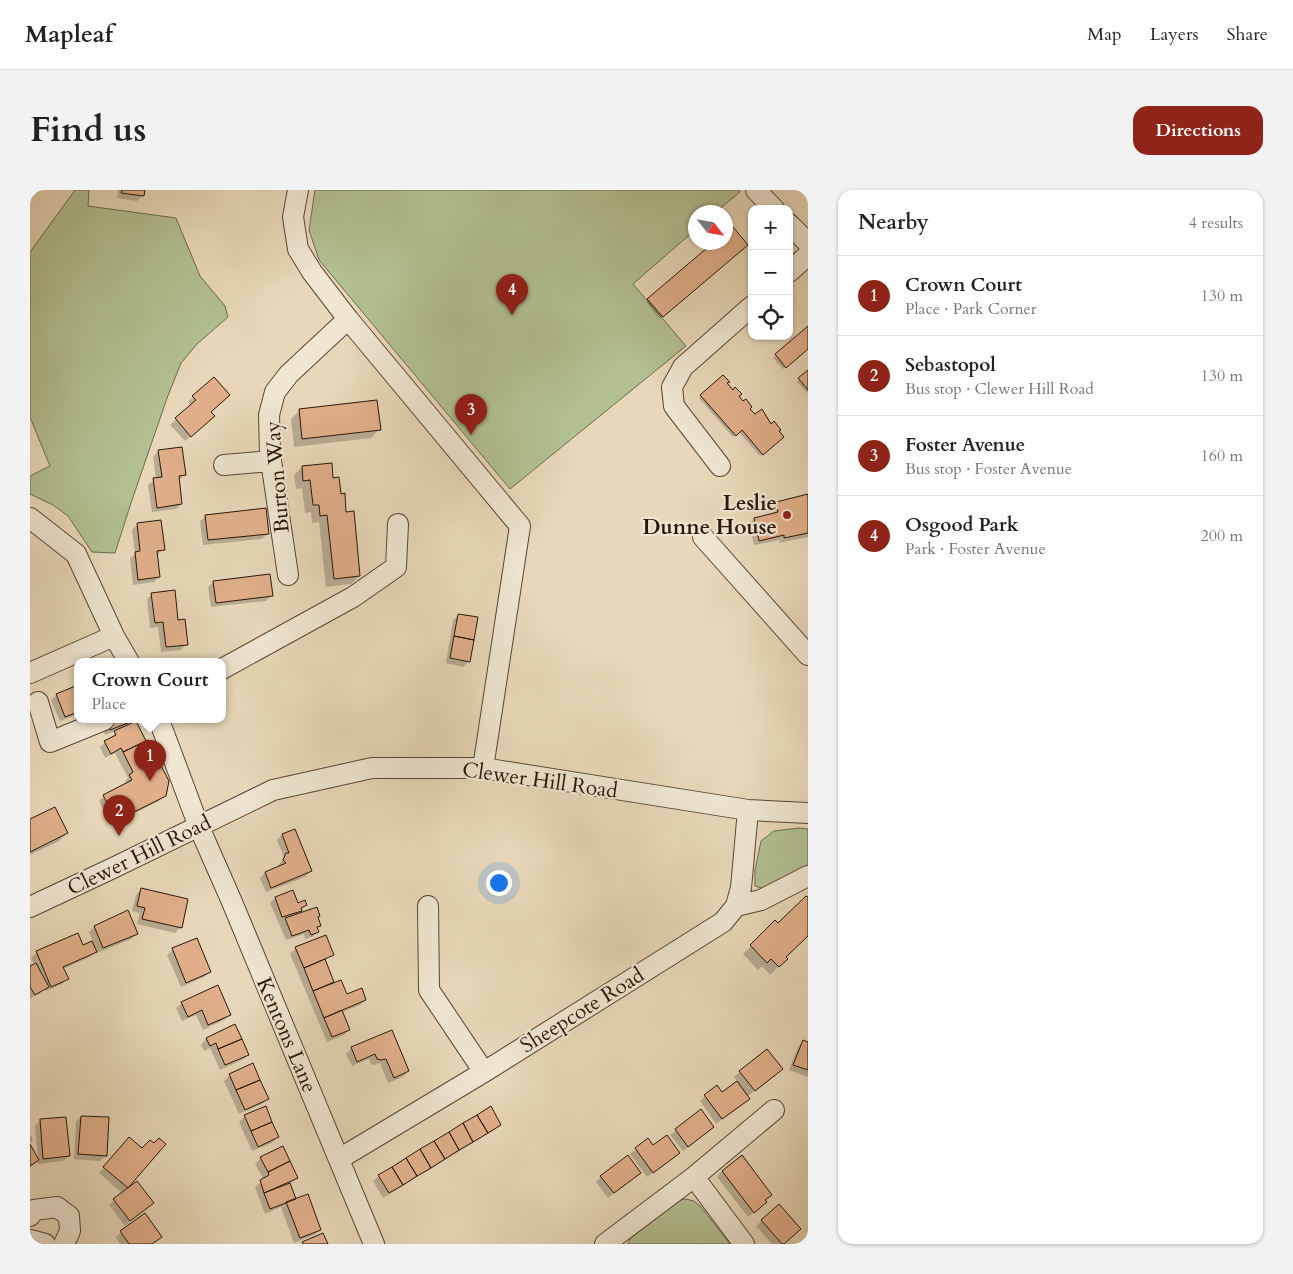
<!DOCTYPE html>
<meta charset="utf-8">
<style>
:root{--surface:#fff;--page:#f2f2f2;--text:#222;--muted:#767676;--line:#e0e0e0;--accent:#8f2418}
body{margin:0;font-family:Cardo,serif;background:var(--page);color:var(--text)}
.controls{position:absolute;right:15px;top:15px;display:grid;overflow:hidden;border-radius:10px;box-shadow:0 1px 4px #0004}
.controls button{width:45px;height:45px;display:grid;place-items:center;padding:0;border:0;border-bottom:1px solid var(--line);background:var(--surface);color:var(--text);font:25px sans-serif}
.compass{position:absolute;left:658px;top:15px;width:45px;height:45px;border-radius:50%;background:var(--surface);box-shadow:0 1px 4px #0004;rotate:121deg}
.you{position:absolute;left:468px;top:692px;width:18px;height:18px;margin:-12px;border:4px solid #fff;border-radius:50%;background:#1a73e8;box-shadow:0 0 0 8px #1a73e833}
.badge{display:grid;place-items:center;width:32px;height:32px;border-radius:50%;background:var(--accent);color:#fff;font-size:16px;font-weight:700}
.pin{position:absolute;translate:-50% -41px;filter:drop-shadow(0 1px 2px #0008)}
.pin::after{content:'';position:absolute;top:26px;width:18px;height:15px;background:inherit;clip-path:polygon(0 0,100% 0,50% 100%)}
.popup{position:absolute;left:44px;top:468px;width:152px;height:65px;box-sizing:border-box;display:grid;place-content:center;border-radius:10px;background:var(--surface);filter:drop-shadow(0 1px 4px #0005);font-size:16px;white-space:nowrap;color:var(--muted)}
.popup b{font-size:19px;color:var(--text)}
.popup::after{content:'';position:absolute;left:50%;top:100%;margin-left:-10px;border:10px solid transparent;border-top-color:var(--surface)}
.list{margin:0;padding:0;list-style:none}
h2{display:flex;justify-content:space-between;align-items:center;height:65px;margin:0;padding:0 20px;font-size:21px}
h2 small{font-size:16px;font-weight:400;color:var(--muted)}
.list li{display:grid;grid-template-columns:32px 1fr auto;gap:15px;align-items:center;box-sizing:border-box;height:80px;padding:0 20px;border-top:1px solid var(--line)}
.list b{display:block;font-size:19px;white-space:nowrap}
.list p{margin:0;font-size:16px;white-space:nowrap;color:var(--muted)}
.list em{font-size:16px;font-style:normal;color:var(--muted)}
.icon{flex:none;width:28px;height:28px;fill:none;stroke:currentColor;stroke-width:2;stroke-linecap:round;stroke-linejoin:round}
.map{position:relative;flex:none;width:778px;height:1054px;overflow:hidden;border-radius:15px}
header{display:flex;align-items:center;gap:30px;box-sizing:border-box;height:70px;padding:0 25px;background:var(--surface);border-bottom:1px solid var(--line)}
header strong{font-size:24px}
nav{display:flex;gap:28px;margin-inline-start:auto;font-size:18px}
.intro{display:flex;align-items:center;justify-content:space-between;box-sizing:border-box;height:120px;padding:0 30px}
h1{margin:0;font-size:35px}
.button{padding:12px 22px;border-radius:15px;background:var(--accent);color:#fff;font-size:18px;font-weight:700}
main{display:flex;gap:30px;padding:0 30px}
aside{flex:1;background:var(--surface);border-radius:15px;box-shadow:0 1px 4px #0004}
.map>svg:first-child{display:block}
.green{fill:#b2c092;stroke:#6d6b4d}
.shadow{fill:#0003}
.building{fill:#e1b08b;stroke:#281608}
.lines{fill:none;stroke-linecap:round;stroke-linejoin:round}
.minor-casing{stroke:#584634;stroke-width:22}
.minor{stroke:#f0e6d2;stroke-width:20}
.poi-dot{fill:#8f2418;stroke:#f0e6d2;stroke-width:2}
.labels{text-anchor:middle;stroke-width:4.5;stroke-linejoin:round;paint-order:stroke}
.street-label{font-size:21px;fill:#281608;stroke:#f0e6d2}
.poi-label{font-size:21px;font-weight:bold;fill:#281608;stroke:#f0e6d2;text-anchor:end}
</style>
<header>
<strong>Mapleaf</strong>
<nav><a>Map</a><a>Layers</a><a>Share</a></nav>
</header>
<div class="intro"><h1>Find us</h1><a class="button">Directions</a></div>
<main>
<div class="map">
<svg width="778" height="1054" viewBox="0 0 778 1054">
<rect width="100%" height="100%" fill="#e8d8b9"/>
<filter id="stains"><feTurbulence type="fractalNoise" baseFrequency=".004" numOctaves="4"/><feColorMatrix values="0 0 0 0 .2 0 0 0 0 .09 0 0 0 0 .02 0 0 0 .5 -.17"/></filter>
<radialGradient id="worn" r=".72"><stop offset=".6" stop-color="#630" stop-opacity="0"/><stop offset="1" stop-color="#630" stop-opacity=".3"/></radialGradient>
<path class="green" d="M45,0H59L58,16L146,28L170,86L195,116L198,127L167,154L151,173L137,208L101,313L85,363L62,362L38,326L23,315L0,304V286L20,276L0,227V62Z
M285,0H709L710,2L686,22H666L665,40L603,94L656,156L480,299L289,70L279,40Z
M769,638L778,639V679L737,700L725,696V680L731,651L744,641Z
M656,1009L664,1011L671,1017L700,1054H598L600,1049L648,1010Z"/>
<path class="shadow" d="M88,0H113L112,6L107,11L87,8Z
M703,38L714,57L630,129L616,112L686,52H696V44Z
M778,138V158L753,179L743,168Z
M778,182V202L777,203L767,192Z
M693,187L698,192L696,194L725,226L741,235L753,246L730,266L709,242L703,247L669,208Z
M163,207L180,222L178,232L155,251L140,235L161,216L158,212Z
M270,220L349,239L341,248L264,257L261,229Z
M129,261L154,285L148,291L151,314L146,319L122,322L118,295L126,289L123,266Z
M272,277L302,289L310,305L315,323L329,386L321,394L296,397L289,332L282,333L281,322L275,323L272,298L266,299L264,285Z
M777,306L778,347L749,353L750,350L724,355L719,334L724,329L742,325L741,318L746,313Z
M176,326L238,343L232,349L173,355L170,331Z
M107,335L133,359L127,365L129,387L124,392L103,395L100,368L105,364L102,340Z
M184,392L242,405L236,411L181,417L178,397Z
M122,404L147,431L156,454L151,460L131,462L128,437L120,438L117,409Z
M429,425L439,471L433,477L416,473L423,430Z
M48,496V524L30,531L21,510L27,505Z
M69,530H104L98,536L134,605L129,611L81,635L69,611L74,606L96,594L95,591L98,588L85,563L75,568L70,557L80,549L88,540L75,545Z
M0,630L37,643L29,651L0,665Z
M264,640L280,681L275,687L236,702L230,688L235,683L249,677L248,676L254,668L247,650L252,645Z
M111,699L151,737L145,743L107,734L110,723L102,721L106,705Z
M776,707L778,709V744L755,767L756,769L740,785L732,776L728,780L713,764L745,732L748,735Z
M245,708L267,714L275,715L270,720L271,723L287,728L289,735L286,738L288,742L282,747L275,749L274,744L256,750L240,713Z
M64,737L106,744L101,749L67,763L66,761L60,767L33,779L37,789L32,794L16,801L15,799L0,809V778L5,775L1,768L7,762L53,757L63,752L59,742Z
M266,758L302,765L294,771L303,794L316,806L335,810L330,815L312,822L319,839L314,845L297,852L260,764Z
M143,759L180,782L174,787L151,797L137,765Z
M152,813L200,825L194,830L173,840L166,825L152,831L146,818Z
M204,836L218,865L212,870L190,880L180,858L174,861L171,855L176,849Z
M362,842L378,881L373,887L358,893L350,873L345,875L341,874L339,869L322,876L316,864L322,858Z
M773,851L778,853V887L759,880L768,857Z
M223,875L238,909L232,914L209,924L194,891L200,885Z
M751,879L717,907L713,914L686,934L670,911L675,906L692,904L708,892L704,887L710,882Z
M460,917L470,934L464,940L353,1008L343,991L349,986Z
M671,921L677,942L653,961L640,945Z
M215,926L247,947L242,953L222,961L209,932Z
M51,927L76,966L70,971L44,969L46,932Z
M10,930L39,966L33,971L8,974V970L0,977V956L8,970L5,936Z
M0,944L3,950L0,953Z
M617,950L623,957L643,968L617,987L600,964Z
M94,954L112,960L124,955H134L96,998L106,992L122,1013L95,1036L79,1015L92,1003L69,983Z
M231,968L267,988L259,995L266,1010L290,1040L284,1045L264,1053L251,1017L235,1024L225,997L234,990L225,974Z
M692,981L734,1010L736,1012L718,1027L687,987Z
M571,987L604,988L578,1008L566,992Z
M749,1016L753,1054H742L726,1036Z
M91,1042L122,1054H90L86,1047Z
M778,1048V1054H774L775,1052Z"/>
<path class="building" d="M92,0H115L114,6L91,3Z
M703,37L718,55L633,127L617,109L684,52H696V43Z
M778,136V159L756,178L745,164Z
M778,180V200L768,188Z
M693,185L700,192L697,193L703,200L705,197L712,204L709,206L713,211L716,209L722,217L720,219L725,224L732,219L741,234L744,231L751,240L749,241L754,247L733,265L712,240L706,246L670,205Z
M184,187L200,205L181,222L185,226L161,247L145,228L166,210L162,206Z
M347,210L351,240L272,249L269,219Z
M152,257L156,285L149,286L152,314L127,318L123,288L132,287L128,260Z
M302,273L303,288L309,287L311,304L315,303L316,322L324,321L330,386L304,389L297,325L290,326L289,315H283L280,290L273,291L272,276Z
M778,304V343L754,348V345L729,351L724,328L748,322L746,312Z
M236,318L239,344L178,350L175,325Z
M131,330L135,360L127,361L130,387L108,390L105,362L110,361L107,333Z
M240,384L243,406L186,413L183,391Z
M145,400L148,430L155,429L158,455L136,457L133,432L125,433L121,403Z
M428,424L448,427L444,450L424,446Z
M424,446L444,450L440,472L420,468Z
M48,495V522L35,527L26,504Z
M76,530H105L80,540Z
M106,531L116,551L93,562L91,558L81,564L74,551L86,545L84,541Z
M118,550L139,591L136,606L86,631L73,605L102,590L99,585L103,582L93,562Z
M25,617L38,643L0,662V629Z
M265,639L282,681L241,698L235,682L256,673L253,670L256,663H259L252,644Z
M111,698L158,709L152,738L112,729L115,718L107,716Z
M263,700L268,713L275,710L277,715L271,718L272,721L252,727L245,707Z
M776,706L778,707V746L756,767L758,769L749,777L741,769L737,773L720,755L745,730L748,733Z
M287,717L290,726L288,727L291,736L287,737L289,742L281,745L279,740L262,746L255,728Z
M98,720L108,744L73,758L64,736Z
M48,743L53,755L62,751L67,762L33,777L39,789L21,797L6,761Z
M296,745L304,765L274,778L265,757Z
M167,748L181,782L156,793L142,758Z
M295,769L304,792L283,801L274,778Z
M6,773L19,797L5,805L0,797V776Z
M311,790L317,804L332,798L336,810L294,828L283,801Z
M188,795L201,825L178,835L172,820L158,827L151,812Z
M312,820L320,840L302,847L294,828Z
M205,834L212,849L188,859L186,853L180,856L176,848Z
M362,840L379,881L364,888L356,869L351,870L347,869L345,864L327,872L321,857Z
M212,849L219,865L195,875L188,859Z
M773,850L778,852V880L763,875Z
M737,859L753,879L725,901L709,881Z
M223,873L230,890L206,900L199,884Z
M230,890L239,909L215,920L206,900Z
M707,891L720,909L692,929L674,905L687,895L692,902Z
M236,916L242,932L221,941L214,925Z
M461,916L471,935L458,943L447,925Z
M671,919L684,937L658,957L645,939Z
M447,925L458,943L443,952L433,933Z
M51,926L79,927L77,966L48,964Z
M36,927L40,966L13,969L10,929Z
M242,932L249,947L228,957L221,941Z
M433,933L443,952L429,960L419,942Z
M419,942L429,960L415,969L404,951Z
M637,945L650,963L623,983L605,958L618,948L623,955Z
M99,947L112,958L120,950L124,953L129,948L136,954L98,998L73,977Z
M404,951L415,969L401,978L390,959Z
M0,954L9,970L0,976Z
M253,956L260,971L238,982L230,967Z
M390,959L401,978L387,986L376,968Z
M598,965L611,983L584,1003L570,986Z
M712,965L742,1005L735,1010L737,1012L724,1023L692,981Z
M376,968L387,986L373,995L362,977Z
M260,971L268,988L234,1003L230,990L239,985L238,982Z
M362,977L373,995L359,1003L348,985Z
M107,991L124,1013L100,1031L83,1009Z
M260,993L266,1009L240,1019L234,1003Z
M278,1004L291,1040L270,1048L256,1012Z
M749,1014L771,1039L754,1054H752L731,1030Z
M115,1023L132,1047L122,1054H99L90,1041Z
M293,1043L298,1054H273L272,1052Z"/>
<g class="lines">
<g class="minor-casing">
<path id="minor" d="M268,0L263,27L268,59L282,82L318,129L490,336L453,578
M726,0L744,19
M759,34L778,53
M759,82L778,65
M194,275L241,271
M690,276L644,216L642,197L653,177L722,116
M0,328L46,364L84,446L99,472
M673,347L778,465
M258,385L240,264L239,225L245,202L259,184L318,129
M192,479L323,407L366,377L368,334
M0,483L84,446
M8,512L20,552L74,530
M129,530L169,637L202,712L344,1054
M398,716L399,800L454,882
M706,716L731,710L778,686
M0,717L83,678L243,600L342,578H453L718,620L778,623
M309,969L454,882L693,732L706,716L711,698L718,620
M664,987L714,1054
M0,1026L4,1020L27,1017L39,1026L40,1041L34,1054
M0,1050L15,1054
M575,1054L664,987L744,920"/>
</g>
<use href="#minor" class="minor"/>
</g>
<circle class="poi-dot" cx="757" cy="325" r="5"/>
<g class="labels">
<g class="street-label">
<text transform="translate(247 287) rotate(-95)" y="7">Burton Way</text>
<text transform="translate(510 590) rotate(8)" y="7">Clewer Hill Road</text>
<text transform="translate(109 665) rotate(-26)" y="7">Clewer Hill Road</text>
<text transform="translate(552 820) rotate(-32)" y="7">Sheepcote Road</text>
<text transform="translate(257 845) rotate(67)" y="7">Kentons Lane</text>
</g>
<g class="poi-label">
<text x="747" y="320">Leslie<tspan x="747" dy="24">Dunne House</tspan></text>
</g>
</g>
<rect width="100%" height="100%" filter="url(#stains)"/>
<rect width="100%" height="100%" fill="url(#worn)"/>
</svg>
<div class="controls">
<button>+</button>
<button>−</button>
<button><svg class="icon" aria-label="locate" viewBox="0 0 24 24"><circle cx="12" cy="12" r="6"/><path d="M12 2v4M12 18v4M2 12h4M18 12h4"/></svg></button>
</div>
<svg class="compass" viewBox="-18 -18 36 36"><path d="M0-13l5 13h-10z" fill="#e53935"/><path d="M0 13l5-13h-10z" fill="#767676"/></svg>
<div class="you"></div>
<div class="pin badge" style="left:120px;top:591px">1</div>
<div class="popup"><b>Crown Court</b>Place</div>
<div class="pin badge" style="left:89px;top:646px">2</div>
<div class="pin badge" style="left:441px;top:245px">3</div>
<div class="pin badge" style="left:482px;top:125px">4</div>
</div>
<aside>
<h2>Nearby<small>4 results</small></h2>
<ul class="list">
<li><span class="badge">1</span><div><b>Crown Court</b><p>Place · Park Corner</p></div><em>130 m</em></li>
<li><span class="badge">2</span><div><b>Sebastopol</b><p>Bus stop · Clewer Hill Road</p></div><em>130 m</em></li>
<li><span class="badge">3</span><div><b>Foster Avenue</b><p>Bus stop · Foster Avenue</p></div><em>160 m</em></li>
<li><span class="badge">4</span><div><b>Osgood Park</b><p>Park · Foster Avenue</p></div><em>200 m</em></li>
</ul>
</aside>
</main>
